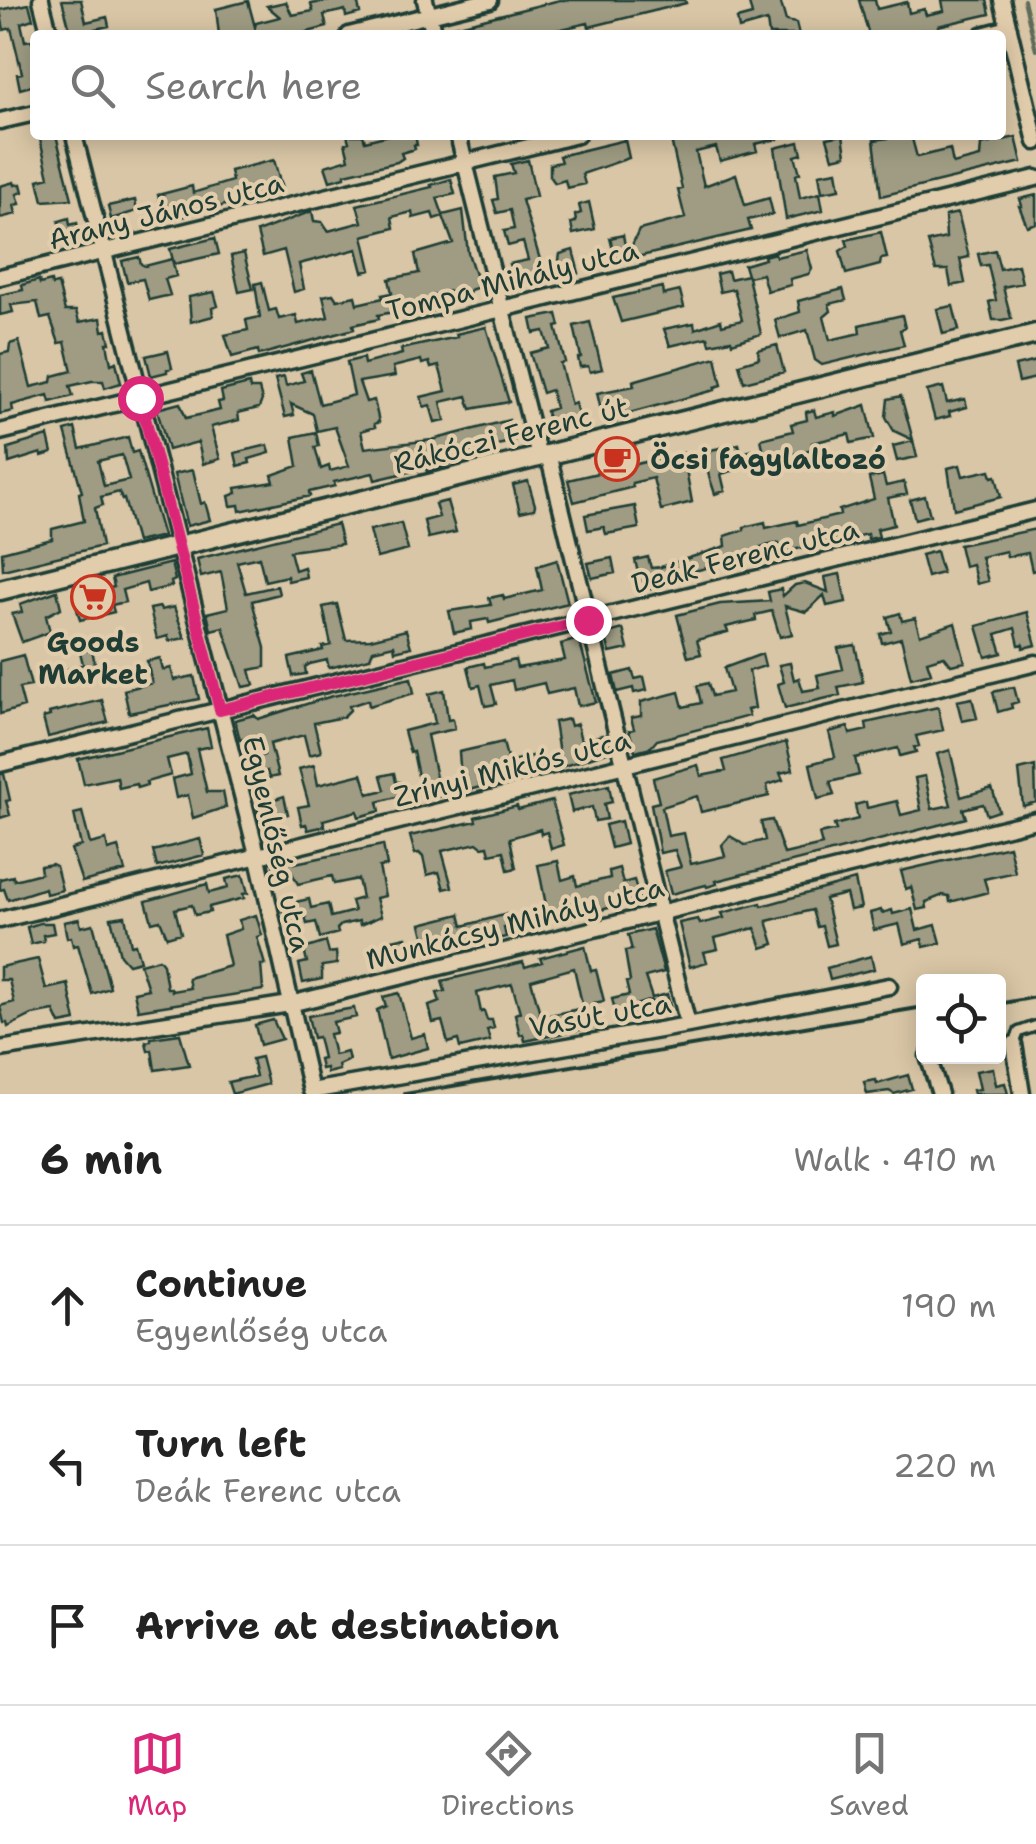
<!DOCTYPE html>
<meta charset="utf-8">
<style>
:root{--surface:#fff;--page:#f6f6f6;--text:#222;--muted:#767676;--line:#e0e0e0;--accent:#db2777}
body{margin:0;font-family:"Shantell Sans",sans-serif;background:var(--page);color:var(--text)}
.controls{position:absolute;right:30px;bottom:30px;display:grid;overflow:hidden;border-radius:10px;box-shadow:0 5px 25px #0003}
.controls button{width:90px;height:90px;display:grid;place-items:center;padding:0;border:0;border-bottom:2px solid var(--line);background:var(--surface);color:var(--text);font:50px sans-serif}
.stop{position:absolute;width:30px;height:30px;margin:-22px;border:8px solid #db2777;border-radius:50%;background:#fff}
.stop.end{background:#db2777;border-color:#fff;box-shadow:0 2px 10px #0008}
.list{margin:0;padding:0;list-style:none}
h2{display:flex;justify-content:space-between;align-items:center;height:130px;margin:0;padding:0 40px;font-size:42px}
h2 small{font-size:32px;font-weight:400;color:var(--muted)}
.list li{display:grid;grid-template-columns:65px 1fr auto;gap:30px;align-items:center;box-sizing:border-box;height:160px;padding:0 40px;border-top:2px solid var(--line)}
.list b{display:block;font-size:38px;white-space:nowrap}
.list p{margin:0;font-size:32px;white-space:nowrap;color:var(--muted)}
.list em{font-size:32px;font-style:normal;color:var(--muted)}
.icon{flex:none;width:55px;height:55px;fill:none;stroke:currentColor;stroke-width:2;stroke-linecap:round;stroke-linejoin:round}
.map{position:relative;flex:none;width:1036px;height:1094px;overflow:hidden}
.search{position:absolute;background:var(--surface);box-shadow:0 5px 25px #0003;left:30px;right:30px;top:30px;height:110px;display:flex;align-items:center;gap:25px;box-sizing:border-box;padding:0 35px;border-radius:10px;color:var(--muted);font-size:38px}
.sheet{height:610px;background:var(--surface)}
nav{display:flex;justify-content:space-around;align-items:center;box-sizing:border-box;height:140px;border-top:2px solid var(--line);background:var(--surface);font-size:28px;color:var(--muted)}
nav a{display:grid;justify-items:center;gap:5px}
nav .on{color:var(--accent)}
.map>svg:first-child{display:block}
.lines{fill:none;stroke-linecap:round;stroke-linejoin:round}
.stream{stroke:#5e6b5a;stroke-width:4}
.building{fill:#9f9c83;stroke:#1f3d34;stroke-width:2.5;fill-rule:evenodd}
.service-casing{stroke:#1f3d34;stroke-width:15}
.minor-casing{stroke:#1f3d34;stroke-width:21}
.tertiary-casing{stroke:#1f3d34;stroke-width:25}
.service{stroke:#e1ccab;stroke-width:8}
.minor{stroke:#e1ccab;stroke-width:14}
.tertiary{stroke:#e1ccab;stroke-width:18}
.rail{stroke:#1f3d34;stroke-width:4}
.route{stroke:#db2777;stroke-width:12}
.labels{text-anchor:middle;stroke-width:8;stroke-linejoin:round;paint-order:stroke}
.street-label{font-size:28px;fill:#1f3d34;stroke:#e1ccab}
.poi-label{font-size:28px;font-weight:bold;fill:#1f3d34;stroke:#e1ccab;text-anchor:start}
</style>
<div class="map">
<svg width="1036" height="1094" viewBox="0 0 1036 1094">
<rect width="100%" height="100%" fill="#d9c6a6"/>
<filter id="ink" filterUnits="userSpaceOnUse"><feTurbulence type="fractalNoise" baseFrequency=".01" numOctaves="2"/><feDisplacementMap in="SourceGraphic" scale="20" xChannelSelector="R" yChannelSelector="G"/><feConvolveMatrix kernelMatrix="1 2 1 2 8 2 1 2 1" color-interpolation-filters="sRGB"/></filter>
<g filter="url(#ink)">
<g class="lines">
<path class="stream" d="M1024,0L1036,50"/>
</g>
<path class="building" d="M62,0H81L86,22L107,17L109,26L95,29L97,35H66L64,27L69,26Z
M335,0H357L360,13L346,17L345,10L324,15L327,27L296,35H219L216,9L248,1L255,27L256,23L280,17L267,6L286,2L292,15L313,11L311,4Z
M560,0H685L686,3L589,27L588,23L535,35H457L455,26Z
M761,0H780L786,21L796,23L799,35H769L767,21L739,29L737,19L752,15L749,3Z
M859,0H875L877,9L907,2L909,13L924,9L926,15L944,11L942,0H987L990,14L938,26L939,30L924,34L923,30L903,35H869Z
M29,4L33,19L21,23L25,41L32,40L35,52V85L20,89L17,74L22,73L11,28L4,30L0,10Z
M39,135H56L72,199L43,201L38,180L49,177Z
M347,135H363L365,141L389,135H415L417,145H414L415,149L401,153L403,158L397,162L345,174V177L330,181L325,166L349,159L345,143L349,142Z
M670,135H778V139L755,144L757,151L720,161L716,147L696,152L704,186L736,174L745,205L769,198L773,214L748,220L751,230L616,262L610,238L623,235L627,256L639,230L685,218L678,190L682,189Z
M843,135L846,155L833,158L827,138Z
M911,135L917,157L950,149L953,164L980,157L981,145L1016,137L1022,162L881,196L874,140Z
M625,140L629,158L582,174L585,184L567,188L565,180L555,183L550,176V164L561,162L559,156Z
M799,142L802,154L795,156L800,173L796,175L800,198L820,193L823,210L786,219L775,148Z
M274,160L283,193L270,197L269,193L171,220L168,208L162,209L158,195L192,186L193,193L232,181L230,171Z
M528,160L536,196L522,200L545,276L513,279L509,264L528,260L523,242L508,246L504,231L514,229L510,210L497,213L493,200L498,199L495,177L514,173L511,164Z
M837,171L840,189L822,192L819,174Z
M451,179L455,194L437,198L443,215L463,210L468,253L479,287L470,290L467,299L452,303L449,291L431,296L435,310L420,314L419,307L378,315L379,319L353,325L354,329L259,355L258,350L232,357L225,335L248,330L246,320L260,317L255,284L262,282L269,311L276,309L279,319L296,315L298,324L328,317L323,296L333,294L337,300L355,296L357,304L383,298L382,295L392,293L389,279L419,273L415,254L453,243L443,216L434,219L432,213L413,218L412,212L392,217L394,228L363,236L371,270L363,272L357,249L299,264L304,289L294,292L284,250L263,256L257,232L312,211L314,221L322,222L328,231L362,222L357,205L432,187L431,185Z
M14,182L15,185L21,184L23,192L17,194L20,204L14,205L16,214L0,218V186Z
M1036,195V223L1027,226L1019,206H1022L1020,199Z
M135,200L137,211L111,219L108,206Z
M589,202L595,229L573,234L571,223L576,222L575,215L581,213L579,205Z
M958,213L969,257L960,259L965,283L951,286L948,270H936L928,242L946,238L945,216Z
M69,218L70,225L77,223L82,242L65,246L59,221Z
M881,232L887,258L881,259L880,265L846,274L840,251L848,246L846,240Z
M215,238L219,254L174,264L170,249Z
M573,250L579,273L566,276L559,260L560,254Z
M807,250L812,269L809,274L790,279L791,285L767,291L762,274L748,277L761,334L732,343L731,340L710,344L708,337L670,346L664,329L694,323L695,329L721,320L722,325L742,320L734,289L720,292L716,274L728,271L730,279L747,275L744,265L765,259L764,256L775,253L776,257Z
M995,250L1000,269L1018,265L1022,283L1003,287L1011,318L1002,320H993L989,302L996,300L988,265L981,266L978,254Z
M244,253L253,289L239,292L231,256Z
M139,257L141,264L145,266L172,259L176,276L165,279L170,295L149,300L143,279L127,282L122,261Z
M39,280L40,284L51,281L52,285L58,284L65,311H76L79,322L101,318L103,331L107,330L110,343H107L111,364L116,362L121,383L105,388L103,381H92L70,386L73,396L50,402L48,395L12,405L13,411L0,414V354L9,352L10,344L19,341L31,387L52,382L53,376L72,371L65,342L59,343L50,317L41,319L37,302L11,305L13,312L0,315V295L23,290L22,285Z
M662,287L663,295L680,291L684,307L621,322L613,298Z
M843,289L846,300L829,304L831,311L824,317L830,340L860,333L859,325L902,315L905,328L900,330L904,345L822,365L815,360L807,330L780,338L775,320L800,312L798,301Z
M214,292L218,306L212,308L213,316L191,322L189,297Z
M953,306L959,330L943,334L937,309Z
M557,314L560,326L556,327L565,362L560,363L571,405L575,403L580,422L554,432L550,429L546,411L555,408L551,390L542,393L530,353L549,348L544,331L534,333L531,319Z
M590,322L602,369L590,372L588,366L580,367L578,358L581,357L574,326Z
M486,327L509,402L471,409L467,396L441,402L445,420L435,422L430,405L424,407L421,397L446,391L439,366L431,368L429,362L422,364L421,360L393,367L395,376L359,382L366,402L374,400L379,422L374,424L375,427L361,431L365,448L432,440L509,420L514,441L469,452L470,457L427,472L426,468L375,480L373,473L334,482L335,486L309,492L310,496L240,511L239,505L231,506L229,496L237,493L236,488L274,482L272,475L298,466L293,437L316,432L319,446L315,447L321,469L329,466L330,471L349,466L335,427L317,431L313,414L291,404L294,415L285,417L275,379L284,377L286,386L304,381L301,373L311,370L320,404L328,402L354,395L347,362L363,358L364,364L402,354L401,349L457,337L456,334Z
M777,345L784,372L744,382L739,364L759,358L758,350Z
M168,351L172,368L167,369V372L151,376L146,356Z
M716,357L722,385L715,387V390L615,417L616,422L604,423L597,393L634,386L633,381Z
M1036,361V378L1019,382L1015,366Z
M249,384L250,389H259L262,400L259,408L238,413L239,420L211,427L220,459L203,464L198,442L168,450L157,409L180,403L186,418L220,410L218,402L223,401L221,391Z
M943,387L947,403L965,399L967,407L949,412L950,416L935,420L927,391Z
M901,396L913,440L894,431L886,417L888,399Z
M866,405L874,438L851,443L849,434L812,443L813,449L777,458L779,468L767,471L764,462L721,474L725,491L715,494L701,452L739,444L741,453L763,448L761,439L793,431L791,424L807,420L806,412L814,410L816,417L835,412V416Z
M75,428L80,449L128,437L132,453L138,451L163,536L136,542L124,499L122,500L119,492L101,497L103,505L95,508L102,546L3,570L2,552L52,539V529L84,521L79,493L82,492L65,431ZM122,455L129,480L104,486L98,461Z
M48,436L52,453L42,456L41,453L9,463L8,448Z
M913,441L917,457L897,461L893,446Z
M268,445L270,453L249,459L250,463L238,466L235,453Z
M683,453L692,502L661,510L653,478L632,483L633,487L574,502L568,480Z
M960,465L963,476L990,470L992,477L996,476L1001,497L954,509L948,468Z
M193,470L201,504L205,502L210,520L187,526L174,474Z
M883,475L886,486L904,482L907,494L888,498L894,525L877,529L879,537L868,539L867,534L846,539V537L781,553L779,543L761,547L764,557L743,563L731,566L730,562L678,575L679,577L665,580L666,586L651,589L649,584L636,588L633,574L638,573L635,560L648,557L651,568L661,567L726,546L725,536L744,530V527L765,522L766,528L797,521L798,525L840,515L839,510L874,499L869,478Z
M528,481L535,505L534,509L520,512L513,485Z
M925,496L930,515L915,519L910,500Z
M447,501L456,532L428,538L424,521L439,517L435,504Z
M635,506L639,528L606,534L604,527L588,530L585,515Z
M401,523L408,550L377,558L370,530Z
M337,524L342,544L290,551L295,570L304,567L306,577L288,581L287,576L265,581L259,557L237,562L246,593L277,586L279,594L252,601L265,648V667L250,670L254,685L243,687L223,627L211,630L207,613L228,608L221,572L201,577L197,559Z
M1036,529V570L1032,571L1028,553L1007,557L1006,551L981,557L988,581L977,584L972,564L964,566L959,545Z
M936,551L942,573L927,577L921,555Z
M612,558L615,573L592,578L588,563Z
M557,560L568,603L489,623L488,619L471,622L472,629L454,633L449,611L491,605L489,598L503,595L504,599L542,590L537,566Z
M171,563L175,580L171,582L172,586L148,592L146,583L122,590L125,602L112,605L114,612L80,620L74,598L114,587L112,578Z
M840,574L846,602L827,606L824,595L806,612L785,606L792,634L780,637L772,611L755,615L756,620L726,627L728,632L697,640L701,654L688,657L677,615L720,604L770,601L768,592L781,589L783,596L795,585L805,583L828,592L825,577Z
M57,591L61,608L46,616L50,632L22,642L12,614L22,612L20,604Z
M337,604L346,640L370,639L406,630L411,647L395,651L394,645L373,650L370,658L329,668L327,660L310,664L305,667L306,674L293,676L289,658L323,650L322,647L331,645L323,607Z
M160,607L161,610L174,607L185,638L169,641L168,636L157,639L150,609Z
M1027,612L1036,645L1023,648V644L1019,645L1015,628L996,634L1002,653L986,657L977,626Z
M900,613L902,621L915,618L920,635L955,623L965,662L951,665L944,656L927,661L931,673L911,678L901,638L882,643L880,634L891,631L887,617Z
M623,629L628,649L610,653L605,634Z
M579,639L596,702L578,706L574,688L547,694L544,683L514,690L512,680L491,685L496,704L485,706L480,685L473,687L468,667L484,663L485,667L515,660L517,668L565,660L561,644Z
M855,645L863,682L838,687L840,695L785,708L778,684L784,682L779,665L790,663L794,680L799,678L803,691L820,688L817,675L843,669L838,648Z
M92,649L96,670L67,678L65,670L83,664L80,652Z
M762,654L765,666L749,671L755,708L747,710L749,716L657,740L651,747L635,751L629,730L634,729L631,718L641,716V702L679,692L683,707L701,703L697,686L708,683L712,696L731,692L724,668Z
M23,655L31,686L19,688L24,707L0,714V661Z
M160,658L163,670L171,668L174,680L194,676L199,699L129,713L124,690L152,683L147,661Z
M632,670L635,679L644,677L647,690L634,693L633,688L617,692L613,675Z
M411,678L414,693L369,706L368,700L349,706L350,710L343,717L314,723L321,752L309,755L304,735L270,744L278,776L269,778L267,771L250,776L245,760L264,755L260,735L240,740L235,720L254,715L258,719L329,697Z
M1014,687L1018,702L1011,704L1012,708L998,712L993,692Z
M444,690L448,720L453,719L455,729L427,735L440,796L423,800L413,752L410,753L404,731L435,723L429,694Z
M972,698L977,718L962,721L957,701Z
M102,700L108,722L48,737L43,718L50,716L49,713Z
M938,707L943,730L916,736L919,746L914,747L916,752L900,756L898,748L855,758L859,775L830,782L834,795L818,799L810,764L835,757L829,732L848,727L850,734L867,730L866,723Z
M569,719L571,726L577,724L581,741L602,735L607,752L561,767L554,722Z
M207,728L211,746L197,749L207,792H223L226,807L193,818L188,795L176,798L172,779L191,774L187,754L167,759L171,775L146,782L147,785L137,788L136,784L119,788L117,777L84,784L78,759Z
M503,742L508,762L539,754L544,771L479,783L480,787L462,792L459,752Z
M786,742L793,770L780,773L783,780L767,785L769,796L701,812L697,796L662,807L668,836L684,833L691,864L725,856L722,845L730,836L745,845L765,840L761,822L772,820L784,854L822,845L819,834L836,830L834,825L858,819L855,805L866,802L867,808L897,801L901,815L921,810L915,778L925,776L932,809L951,805L937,754L950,750L961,797L992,788L999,811L987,815L983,804L963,809L966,818L716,881L717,884L707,887L706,885L671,894L665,871L681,867L675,850L660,853L651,804L659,802L653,778L698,765L701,776L726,771L723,760Z
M314,765L318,785L362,774L368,794L385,790L381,776L394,773L396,782H400L404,795L378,802L380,811L359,817L357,811L323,820L325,826L308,830L306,824L302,825L298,807L309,805L299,769Z
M1035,766L1036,802L1023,806L1019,770Z
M0,774H4L10,800L6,801L10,815L0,818Z
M609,785L612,802L604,804L607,819L595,821L592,807L572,812L568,795Z
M284,796L288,814L260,820L257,805Z
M552,801L564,845L551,849L547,832L541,834L540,829L510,838L516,868L508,870L504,851L490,854L488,846L482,847L477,843L442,851L452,887L444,889L439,872L427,875L423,857L419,853L415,854L410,836L476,821L475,817L517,806L518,810Z
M82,812L90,844L106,840L108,850L118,847L125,871L82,882L71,849L81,846L74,814Z
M621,821L626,844L611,848L605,825Z
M200,839L204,855L157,867L153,851Z
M383,845L387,866L379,867L385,896L376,898L381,916L360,925L359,921L341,925L337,929L338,933L320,938L316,922L307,924L305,916L286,921L282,905L309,899L311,908L328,904L331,917L354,911L351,901L362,898L358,879L334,884L332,876L298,884L292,873L276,877L273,864L294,859L295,863Z
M1009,846L1015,872L984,879L988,892L950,902L949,896L943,895L926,902L927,908L917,910L911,887L906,889L901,871Z
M558,861L562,880L575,876L577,886L610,878L609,871L619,868L623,883L634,880L640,900L573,917L571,910L548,915L538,865Z
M52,864L56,866L62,890L46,894L45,888L8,900L4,889L0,890V879L13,876L14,880L41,873L40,866Z
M243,875L248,893L243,894L244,898L209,907L210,912L195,915L192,905L175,909L181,933L167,937L160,920L152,922L146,901L207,884L209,893L228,888L226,879Z
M855,880L861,908L850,910L846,894L825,899L836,944L827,946L822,926L817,927L812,910L767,921L774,944L762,948L755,928L715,938L718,949L704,952L707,962L690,967L679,923L698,919L700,924L724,918L722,913L761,903L762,906Z
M912,909L917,930L936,925L941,943L924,947L922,939L904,944L899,924L874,930L870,913L881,910L882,913L892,910L893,914Z
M511,913L514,926L504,928L506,937L461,946L459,940L427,948L421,924L460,914L463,926Z
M256,915L262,935L257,937L265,965H261L263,990L138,1010L134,992L148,989L140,964L159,959L163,964L167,988H171L172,991L190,988L188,978L230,966L223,935L241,929L239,920Z
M125,916L131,945L135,944L140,961L128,964L120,955L111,918Z
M79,919L81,927L93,924L110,988L92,994L78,945L73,946L71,937L67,938L64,922Z
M40,923H52L54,933L43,935L44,941L31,944L27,927Z
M652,929L664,972L645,977L652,998L667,994L671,1010L655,1015L651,1000L632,1006L634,1013L617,1017L612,999L629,995L626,982L630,981L625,951L632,950L628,935Z
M406,937L411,955L392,960L388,941Z
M326,942L329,953L336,952L337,964L322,966V979L303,983L299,964L307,962L304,949Z
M585,946L591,971L596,970L604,1001L594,1003L599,1026L525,1041L523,1034L520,1035L515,1014L520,1012L512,984L477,993L481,1012L484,1011L487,1020H492L494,1028L487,1030L490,1041L460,1048L458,1040L448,1043L442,1021L433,1023L429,1006L440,1002L437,993L445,991L442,981L523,962L525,967L542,962L540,958ZM574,968L583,1008L541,1017L531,980Z
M871,956L874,969L830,980L827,968Z
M38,959L46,989L68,984L76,1021L60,1024L54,1011L32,1015L8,1027L7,1023H4L0,1006L14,1002L9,980H0V967Z
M399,993L411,1038L425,1034L428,1048L388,1059L377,1010L386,1006L383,997Z
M354,1008L356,1017L333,1022L336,1033L329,1034L334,1055L347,1052L349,1060L338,1065L339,1070L327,1073L326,1068L321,1069L319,1059L323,1058L318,1037L313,1038L308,1016Z
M273,1020L282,1039L260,1045L255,1025Z
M180,1034L189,1065L155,1070L152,1050L148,1051L146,1042L151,1041V1038Z
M261,1057L268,1084L232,1094L228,1082L256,1076L252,1059Z
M993,1068L996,1085L1005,1083L1008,1094H974L973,1090L980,1089L976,1071Z
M908,1075L912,1089L894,1094L889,1091L867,1094L864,1082L876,1080L877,1084Z"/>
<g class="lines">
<g class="service-casing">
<path id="service" d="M1014,1044L1019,1032L1036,1026"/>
</g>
<g class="minor-casing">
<path id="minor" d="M41,0L50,35
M425,0L434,35
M1002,0L1036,142
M349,35L490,0
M982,35L1009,28
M0,121L35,113
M74,135L258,858L311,1091L688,1025L889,986
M458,135L539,457
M0,277L577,135
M0,432L1036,178
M548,454L688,1025
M0,764L1036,510
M0,920L1036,663
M1014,1044L1022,1094
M0,1049L290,1004L1036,820
M928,1056L940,1094"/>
</g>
<g class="tertiary-casing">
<path id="tertiary" d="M0,590L1036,334"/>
</g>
<use href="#service" class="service"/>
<use href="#minor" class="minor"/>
<use href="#tertiary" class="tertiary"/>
<path class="rail" d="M998,1004L1036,997
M405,1094L924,1007"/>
</g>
</g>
<g class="lines" filter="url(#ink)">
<path class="route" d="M140,398L220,710L588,620"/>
</g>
<defs>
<g id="cafe-ring" transform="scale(2.25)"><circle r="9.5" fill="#e1ccab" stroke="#c8321e" stroke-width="1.5"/><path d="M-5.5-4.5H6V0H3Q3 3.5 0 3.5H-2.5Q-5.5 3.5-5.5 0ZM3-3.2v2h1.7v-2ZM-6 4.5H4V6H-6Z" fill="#c8321e"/></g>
<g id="supermarket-ring" transform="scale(2.25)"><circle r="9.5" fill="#e1ccab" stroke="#c8321e" stroke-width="1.5"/><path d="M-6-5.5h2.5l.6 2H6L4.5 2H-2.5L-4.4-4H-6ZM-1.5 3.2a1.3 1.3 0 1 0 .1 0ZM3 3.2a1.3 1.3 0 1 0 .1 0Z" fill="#c8321e"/></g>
</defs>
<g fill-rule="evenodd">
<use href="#cafe-ring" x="617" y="459"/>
<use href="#supermarket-ring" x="93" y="597"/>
</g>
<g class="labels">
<g class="street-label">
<text transform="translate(166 211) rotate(-14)" y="10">Arany János utca</text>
<text transform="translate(512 280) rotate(-14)" y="10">Tompa Mihály utca</text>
<text transform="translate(511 435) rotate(-14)" y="10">Rákóczi Ferenc út</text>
<text transform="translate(745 556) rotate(-14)" y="10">Deák Ferenc utca</text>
<text transform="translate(512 768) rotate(-14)" y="10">Zrínyi Miklós utca</text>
<text transform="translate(277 844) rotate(77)" y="10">Egyenlőség utca</text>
<text transform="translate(515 923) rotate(-14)" y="10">Munkácsy Mihály utca</text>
<text transform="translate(600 1015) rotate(-10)" y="10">Vasút utca</text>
</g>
<g class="poi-label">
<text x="650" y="469">Öcsi fagylaltozó</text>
<text x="93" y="652" text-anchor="middle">Goods<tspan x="93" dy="32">Market</tspan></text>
</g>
</g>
</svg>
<div class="controls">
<button><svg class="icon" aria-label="locate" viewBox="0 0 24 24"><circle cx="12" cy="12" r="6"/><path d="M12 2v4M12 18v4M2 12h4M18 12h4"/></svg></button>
</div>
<div class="stop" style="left:140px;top:398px"></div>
<div class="stop end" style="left:588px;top:620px"></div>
<div class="search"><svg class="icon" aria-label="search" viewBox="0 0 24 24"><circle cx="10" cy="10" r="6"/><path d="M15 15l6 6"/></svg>Search here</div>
</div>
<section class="sheet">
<h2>6 min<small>Walk · 410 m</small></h2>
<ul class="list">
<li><svg class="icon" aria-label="ahead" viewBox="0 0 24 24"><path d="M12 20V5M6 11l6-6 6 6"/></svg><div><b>Continue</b><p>Egyenlőség utca</p></div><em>190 m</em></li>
<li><svg class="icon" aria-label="left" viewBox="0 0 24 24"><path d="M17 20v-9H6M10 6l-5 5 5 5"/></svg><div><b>Turn left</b><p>Deák Ferenc utca</p></div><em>220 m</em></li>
<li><svg class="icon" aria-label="arrive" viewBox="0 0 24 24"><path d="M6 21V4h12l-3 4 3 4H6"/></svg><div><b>Arrive at destination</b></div></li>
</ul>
</section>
<nav>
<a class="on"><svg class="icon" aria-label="map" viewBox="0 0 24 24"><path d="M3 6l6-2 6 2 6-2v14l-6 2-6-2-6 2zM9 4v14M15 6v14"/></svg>Map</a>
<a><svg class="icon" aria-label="directions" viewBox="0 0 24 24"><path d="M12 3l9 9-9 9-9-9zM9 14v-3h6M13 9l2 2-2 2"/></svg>Directions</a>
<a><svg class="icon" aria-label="saved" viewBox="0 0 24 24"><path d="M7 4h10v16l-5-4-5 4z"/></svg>Saved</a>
</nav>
